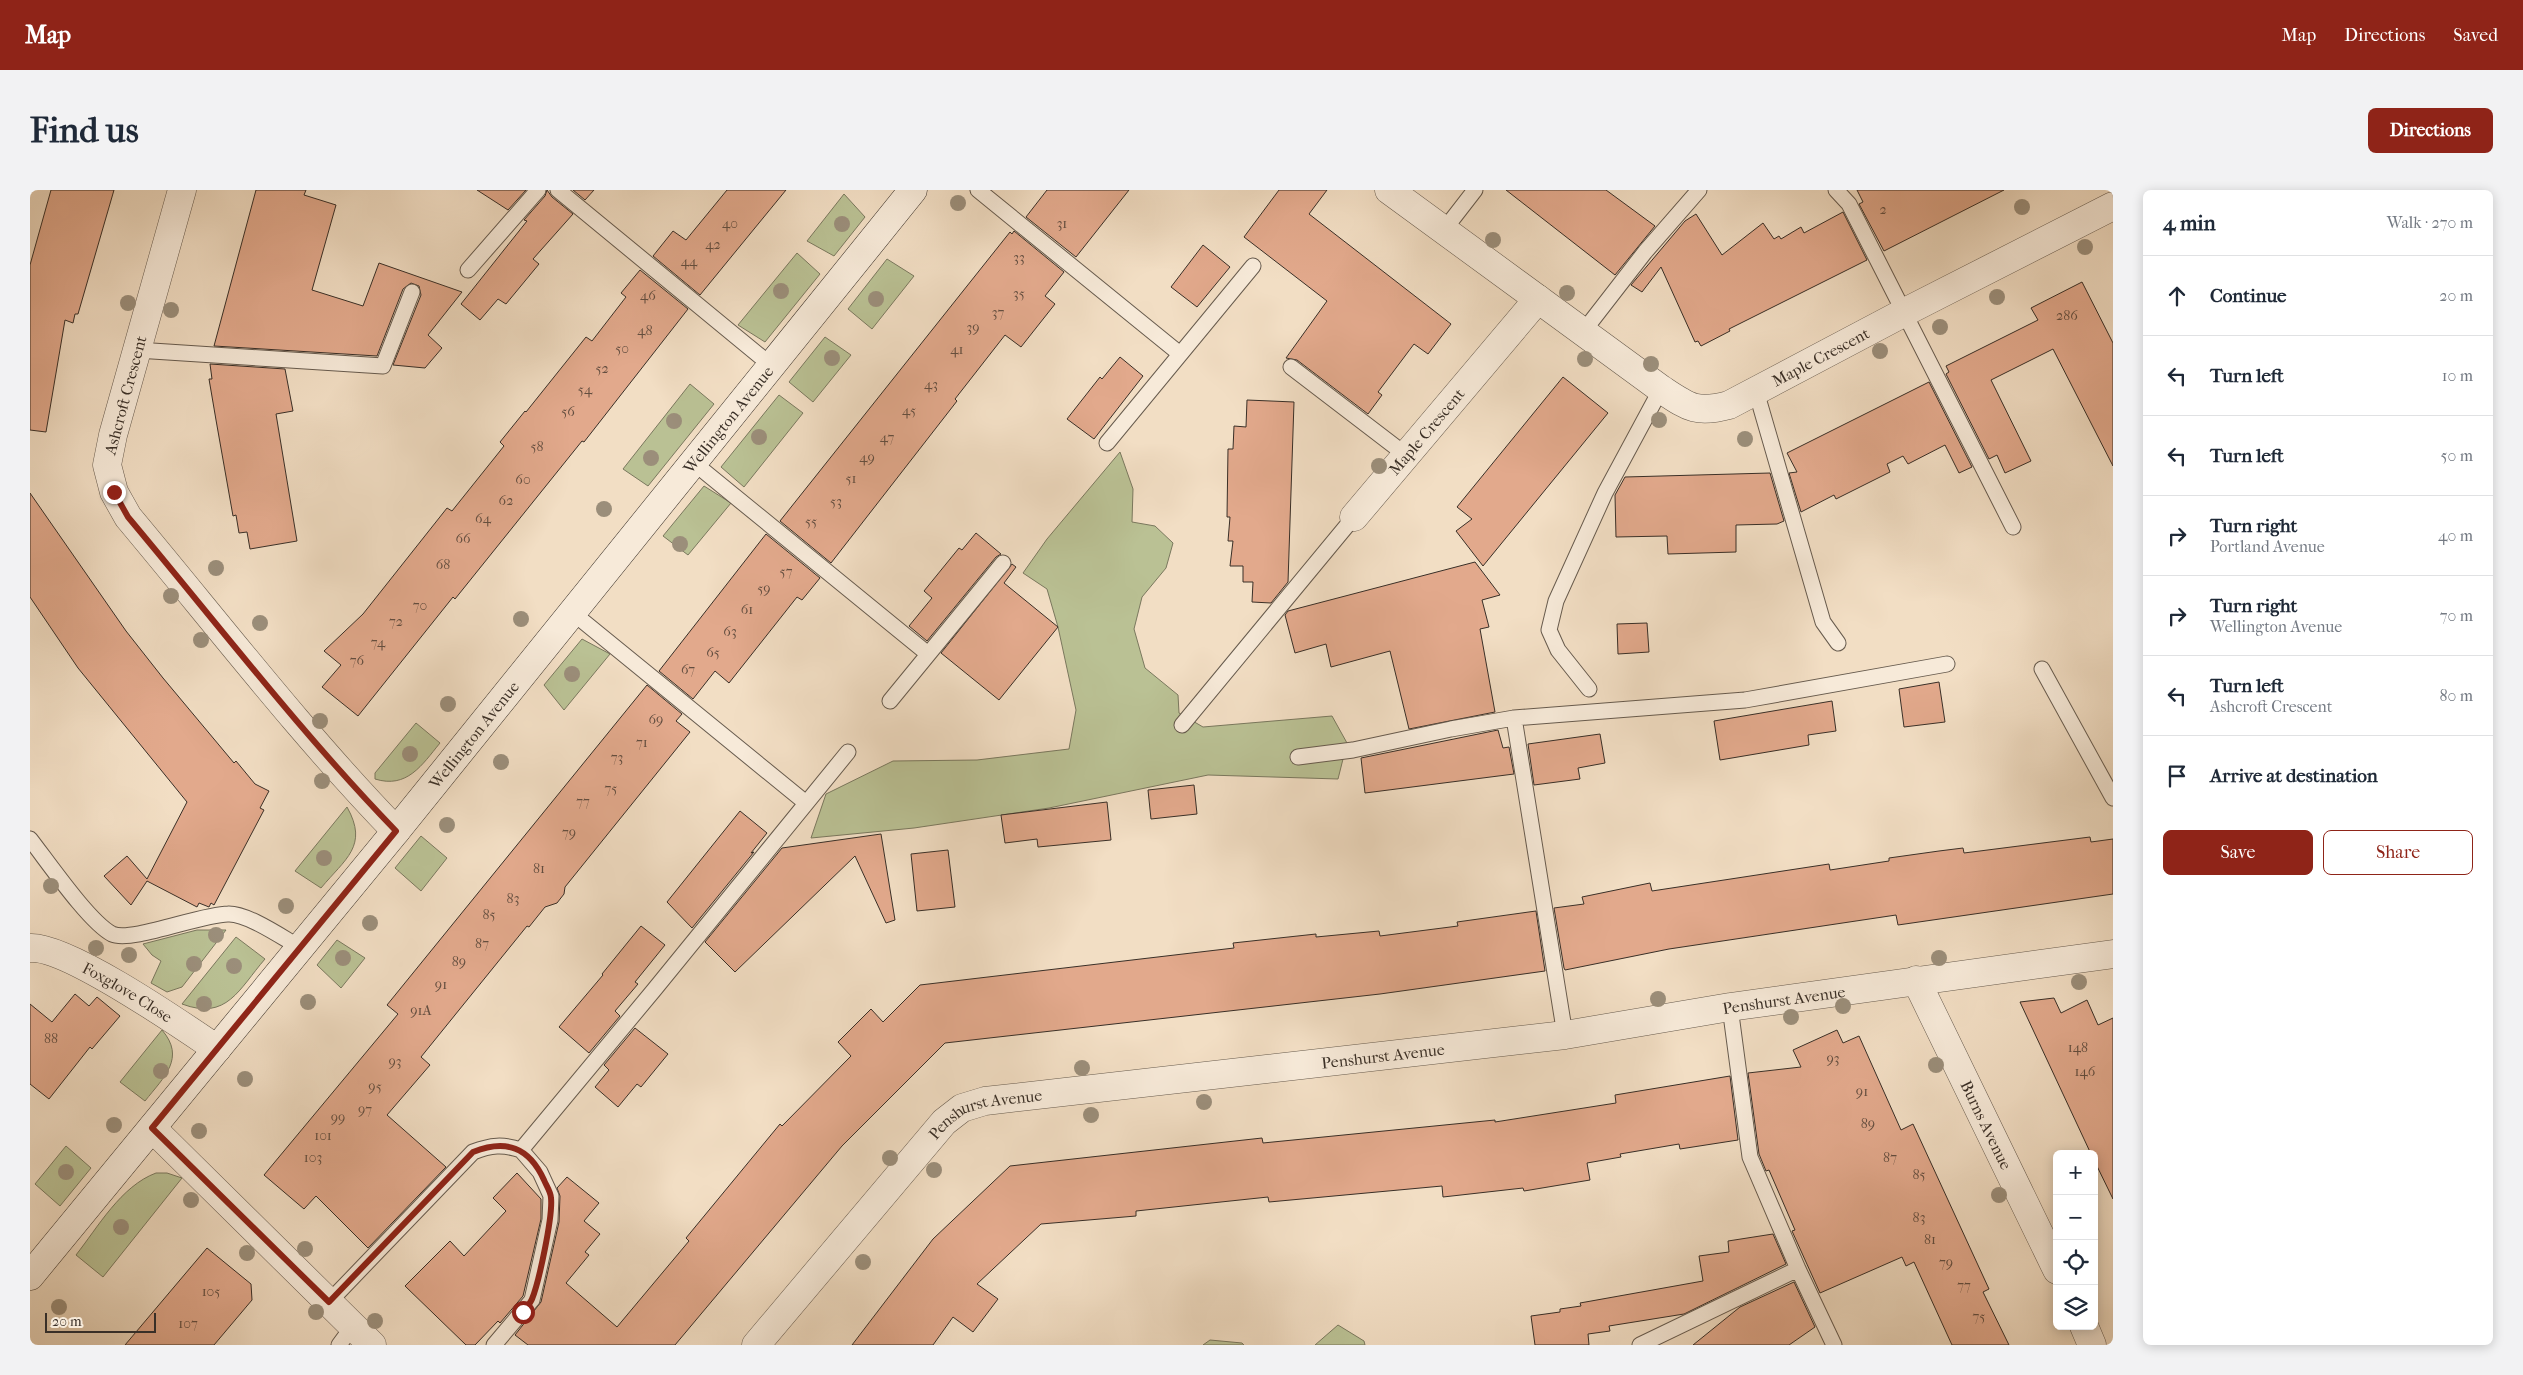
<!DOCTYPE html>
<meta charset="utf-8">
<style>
:root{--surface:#fff;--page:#f2f2f3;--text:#1f2937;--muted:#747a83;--line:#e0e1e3;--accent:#8f2418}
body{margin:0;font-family:"IM FELL French Canon",serif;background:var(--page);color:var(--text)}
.controls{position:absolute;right:15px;bottom:15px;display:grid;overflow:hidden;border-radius:8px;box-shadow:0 2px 12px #0003}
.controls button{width:45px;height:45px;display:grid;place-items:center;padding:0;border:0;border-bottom:1px solid var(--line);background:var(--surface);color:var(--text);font:25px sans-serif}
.scale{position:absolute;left:15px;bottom:12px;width:111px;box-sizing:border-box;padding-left:5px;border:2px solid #392f27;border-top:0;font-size:14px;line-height:18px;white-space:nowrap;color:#392f27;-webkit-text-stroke:4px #f7ead9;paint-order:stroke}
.stop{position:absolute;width:15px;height:15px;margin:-11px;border:4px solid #8f2418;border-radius:50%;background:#fff}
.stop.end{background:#8f2418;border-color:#fff;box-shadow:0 1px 5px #0008}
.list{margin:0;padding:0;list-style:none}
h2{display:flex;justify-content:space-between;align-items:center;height:65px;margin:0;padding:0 20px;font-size:21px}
h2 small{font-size:16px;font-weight:400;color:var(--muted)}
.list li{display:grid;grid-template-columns:32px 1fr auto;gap:15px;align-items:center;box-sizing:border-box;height:80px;padding:0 20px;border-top:1px solid var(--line)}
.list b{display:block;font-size:19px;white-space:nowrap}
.list p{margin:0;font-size:16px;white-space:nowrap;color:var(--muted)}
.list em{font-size:16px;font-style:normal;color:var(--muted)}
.actions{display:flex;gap:10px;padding:15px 20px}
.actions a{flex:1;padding:11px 0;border:1px solid var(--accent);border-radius:8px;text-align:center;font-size:18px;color:var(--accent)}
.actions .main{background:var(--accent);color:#fff}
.icon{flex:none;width:28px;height:28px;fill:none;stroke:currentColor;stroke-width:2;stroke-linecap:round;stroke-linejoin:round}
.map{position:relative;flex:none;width:2083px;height:1155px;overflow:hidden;border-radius:8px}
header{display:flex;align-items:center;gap:30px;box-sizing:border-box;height:70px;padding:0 25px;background:var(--accent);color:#fff}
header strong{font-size:24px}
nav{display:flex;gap:28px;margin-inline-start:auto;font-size:18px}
.intro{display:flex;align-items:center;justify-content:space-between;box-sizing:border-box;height:120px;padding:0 30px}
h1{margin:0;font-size:35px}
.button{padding:12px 22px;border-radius:8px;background:var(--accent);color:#fff;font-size:18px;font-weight:700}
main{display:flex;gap:30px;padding:0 30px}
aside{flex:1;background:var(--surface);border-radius:8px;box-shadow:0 2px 12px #0003}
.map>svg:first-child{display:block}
.green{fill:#bac194;stroke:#7a785e}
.building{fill:#e2a98c;stroke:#392f27}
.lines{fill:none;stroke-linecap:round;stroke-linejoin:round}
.lane-casing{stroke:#675b4e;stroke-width:17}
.street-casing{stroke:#675b4e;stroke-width:29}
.secondary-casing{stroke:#392f27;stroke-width:29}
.lane{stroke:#f7ead9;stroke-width:15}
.street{stroke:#f7ead9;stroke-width:28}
.secondary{stroke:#f7ead9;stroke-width:28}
.tree{fill:#9b8e7a}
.route{stroke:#8f2418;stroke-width:6}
.labels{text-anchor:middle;stroke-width:4.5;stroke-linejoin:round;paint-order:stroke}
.number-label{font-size:14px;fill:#634e40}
.street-label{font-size:16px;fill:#392f27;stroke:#f7ead9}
</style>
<header>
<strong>Map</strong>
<nav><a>Map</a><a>Directions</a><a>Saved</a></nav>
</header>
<div class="intro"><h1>Find us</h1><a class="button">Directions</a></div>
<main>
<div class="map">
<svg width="2083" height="1155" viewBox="0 0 2083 1155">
<rect width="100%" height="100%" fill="#f2dec4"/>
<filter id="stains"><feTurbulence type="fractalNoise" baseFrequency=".004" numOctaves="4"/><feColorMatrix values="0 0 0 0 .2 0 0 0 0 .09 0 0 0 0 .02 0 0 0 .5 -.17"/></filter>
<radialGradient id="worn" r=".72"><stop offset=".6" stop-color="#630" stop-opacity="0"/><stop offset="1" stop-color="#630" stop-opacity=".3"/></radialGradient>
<path class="green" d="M814,4L835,27L804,66L777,51Z
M767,63L790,84L735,152L708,135Z
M857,69L884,86L842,139L818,119Z
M795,147L821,165L783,212L759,192Z
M660,194L684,214L618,296L593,279Z
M749,205L773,223L714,297L691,277Z
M1090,262L1103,299L1102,332L1125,336L1143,353L1136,378L1112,407L1104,439L1115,478L1148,505L1149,523L1173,537L1302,526L1317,553L1308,589L1178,585L1019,618L884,638L781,648L796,604L863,571L947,570L1039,559L1046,520L1028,437L1017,399L993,383L1017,349Z
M674,296L701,313L658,365L633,346Z
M552,449L580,464L534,520L514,495Z
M386,533L410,553C392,575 377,599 345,589V583Z
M317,617C339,656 315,669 291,698L265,681Z
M391,646L417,668L391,701L365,678Z
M167,740H196L152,797L137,802L121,793L131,771L122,765L113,754Z
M206,747L235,769C209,799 197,831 152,814Z
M307,750L335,768L311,798L287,775Z
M132,840C156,868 134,887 115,911L90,892Z
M36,956L61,978L30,1016L5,994Z
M126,983H137L152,988L73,1087L46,1065C68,1037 91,996 126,983Z
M1308,1135L1334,1151L1335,1155H1285Z
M1180,1150L1212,1153L1214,1155H1173Z"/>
<path class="building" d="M21,0H84L48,124H45L43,133L35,130L16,242L0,240V75Z
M226,0H276L274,5L306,15L282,100L333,116L349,73L432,102L398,145L412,158L395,178L363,175L391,105L389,96L381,93L373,99L347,166L184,156Z
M447,0H496L478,20Z
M517,0L522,7L543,24L503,69L509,74L476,114L468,109L450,130L431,114L497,31L494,30L515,6Z
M543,0H564L555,10Z
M697,0H756L670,105L623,66L643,41L656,50Z
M1017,0H1099L1046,67L996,27Z
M1249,0H1297L1279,24L1421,134L1398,164L1384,154L1348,202L1352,205L1338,224L1267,170L1256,168L1297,111L1214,47Z
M1476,0H1576L1625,36L1585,85Z
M1827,0H1974L1854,61L1829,14L1833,12Z
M1813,22L1837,70L1699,139L1700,141L1671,156L1668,151L1665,152L1631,77L1612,102L1601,95L1655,31L1666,24L1692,65L1733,33L1744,49L1749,46L1751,49L1771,37L1774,43Z
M984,41L1034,82L1015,106L1025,114L991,157L975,145L925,209L927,211L801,373L750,331L980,42L982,44Z
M1173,55L1200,77L1167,117L1141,97Z
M610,80L658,119L554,252L552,251L425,409L423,407L328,526L292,497L311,475L294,461L333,424L417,318L422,321L474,256L470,252L495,221L496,222L556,147L562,151L596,107L591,103Z
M2052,92L2083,153V276L2023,159L1961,190L2001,271L1975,283L1967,265L1959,269L1916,184L1919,182L1916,176L2008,130L2001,118Z
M1090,167L1113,186L1064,249L1037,229L1070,187L1072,189Z
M180,174L255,179L263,221L246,224L267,351L220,359L217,342L209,343L206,325L203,326L186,230L179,189H182Z
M1533,187L1578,223L1453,376L1426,341L1442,329L1427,317Z
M1899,192L1942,277L1929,283L1915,255L1878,274L1873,266L1857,274L1860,282L1806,309L1804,305L1771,322L1759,283L1767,282L1757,263Z
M1217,210L1264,212L1258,392L1241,413L1222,412L1223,392H1213V376H1200L1203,351H1198L1200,327H1197L1198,259H1203L1204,236L1216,237Z
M1740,283L1754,331L1747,334L1706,335V362L1638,364L1637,346L1586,347L1585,305L1595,287Z
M0,303L96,441L133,488L204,573L206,571L225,594L239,601L230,618L234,620L184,715L181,713L179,717L169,713L167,717L117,691L101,715L74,686L97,666L117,689L157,612L48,478L0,407Z
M946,343L971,364L966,367L897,451L879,436L902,408L894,401L929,358L932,360Z
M736,344L790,388L772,410L767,407L699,493L685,481L663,509L629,481Z
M1445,372L1470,405L1452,410L1459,437L1450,439L1465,522L1379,539L1360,461L1301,477L1296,454L1265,463L1255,425L1258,421Z
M982,374L986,377L974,393L1028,437L969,510L911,463Z
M1617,433L1619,462L1588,464L1587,434Z
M1909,492L1915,532L1874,537L1869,499Z
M617,495L652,524L646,531L660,542L535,697L534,704L527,713L515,717L499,737L497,736L391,867L400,875L357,925L416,977L338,1058L286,1006L274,1019L234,985L368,824L357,815Z
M1802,511L1806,541L1778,545L1779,555L1690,570L1684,531Z
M1468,540L1473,558L1479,557L1484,584L1335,603L1331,568Z
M1570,544L1575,573L1548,578L1550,589L1504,595L1498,554Z
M1164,595L1167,624L1121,629L1118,600Z
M1077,612L1081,650L1008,657L1007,649L975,653L971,625Z
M710,621L737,643L721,663L724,662L662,738L637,712Z
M851,644L865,730L856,733L825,666L705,782L675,752L752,658Z
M2060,647L2061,652L2083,649V704L1868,735L1866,725L1639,759L1535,780L1534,778L1524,718L1554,714L1552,707L1620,693L1622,701L1799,674L1800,680L1859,671V668L1909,661L1933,658L1934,663Z
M918,660L925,717L887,721L881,664Z
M1506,721L1515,781L1350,804L915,853L812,956L645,1155H498L485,1145L511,1112L529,1032L530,1006L527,998L537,987L569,1013L554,1031L570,1044L555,1062L559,1065L536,1093L587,1137L659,1051L656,1048L750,934L752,936L821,866L808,852L841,819L853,832L890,795L1204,758L1203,753L1286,744V747L1349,741L1350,746L1428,736L1427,732Z
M611,736L635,755L605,792L608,794L585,821L590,826L559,863L529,837L573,785L572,784Z
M45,804L59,816L67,807L90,826L62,859L60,857L19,909L0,894V814L22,832Z
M2024,808L2031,823L2057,810L2068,835L2083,828V1009L2064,970V964H2061L1990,812Z
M605,838L638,864L611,897L607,894L588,917L565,897L579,880L574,875Z
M1807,840L1813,853L1829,846L1871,940L1883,934L1959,1099L1953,1102L1979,1155H1922L1884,1072L1876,1076L1872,1067L1790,1103L1762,1041L1765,1040L1739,980L1736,981L1729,964L1718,883L1771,877L1763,860Z
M1700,886L1708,950L1650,959L1649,954L1590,964L1591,967L1557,973L1560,990L1494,1001L1493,998L1413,1007L1412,996L1239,1012L1238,1007L1106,1021V1026L1011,1034L947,1094L968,1109L943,1142L923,1127L903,1155H822L903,1049L980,976L1232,948L1233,953L1465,930V932L1586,913L1585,905Z
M487,983L511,1009V1029L493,1106L470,1133L468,1131L445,1155H436L375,1096L420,1051L434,1066L476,1021L463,1008Z
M1743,1044L1756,1074L1654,1124L1579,1136L1580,1141L1558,1144L1559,1155H1505L1501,1126L1530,1122V1119L1551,1116L1550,1113L1673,1091L1669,1066L1699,1062L1698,1051Z
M177,1058L221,1094L222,1110L184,1155H95Z
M1764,1092L1785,1137L1759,1155H1663L1710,1117Z"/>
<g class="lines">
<g class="lane-casing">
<path id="lane" d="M528,0L742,176
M948,0L1150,164
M1806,0L1819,14L1983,337
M1414,40L1445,0
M438,80L508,0
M1553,142L1615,62L1669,0
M107,160L353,176L382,102
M1261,177L1376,265
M1726,201L1793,432L1808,453
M1077,253L1223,76
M664,273L898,464
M543,423L776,613
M2012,479L2083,608
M1559,499L1528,460L1519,440L1526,411L1575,303L1631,199
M860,511L973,373
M1484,528L1535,845
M1152,535L1324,327
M1268,567L1323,560L1421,539L1484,528L1715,510L1917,474
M0,649C18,672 59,732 82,744C101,753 171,724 198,724C217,723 253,748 271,758
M1700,817L1720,967L1768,1079L1804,1155
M299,1112L443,962C461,955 473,954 491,960
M309,1155L323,1136
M464,1155L502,1110L520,1030L521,1006L510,982L491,960L624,800L818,562
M1610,1155L1768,1079"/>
</g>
<g class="street-casing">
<g id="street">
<path d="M152,0L83,245L77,275L84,302L98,327C186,432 271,543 366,641"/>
<path id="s1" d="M1359,0L1631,199C1658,217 1666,224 1699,215L1875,122L2083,16"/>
<path id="s2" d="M1324,327L1508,109"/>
<path id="s3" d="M0,758C36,755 153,836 187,859"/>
<path id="s4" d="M1886,790L2027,1080"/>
<path d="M122,938L342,1155"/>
<path d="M2054,1136L2062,1155"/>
<path id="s5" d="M726,1155L914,932L932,918L955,911L1535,845L1700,817L2083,764"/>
</g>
</g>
<g class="secondary-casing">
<g id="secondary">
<path id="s6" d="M0,1086L366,641L883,0"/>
</g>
</g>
<use href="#lane" class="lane"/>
<use href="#street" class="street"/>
<use href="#secondary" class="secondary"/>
</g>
<g class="tree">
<circle cx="928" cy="13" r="8"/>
<circle cx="1992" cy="17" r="8"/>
<circle cx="812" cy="34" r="8"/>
<circle cx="1463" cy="50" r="8"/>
<circle cx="2055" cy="57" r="8"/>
<circle cx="751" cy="101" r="8"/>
<circle cx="1537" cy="103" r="8"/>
<circle cx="1967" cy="107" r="8"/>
<circle cx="846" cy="109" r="8"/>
<circle cx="98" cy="113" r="8"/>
<circle cx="141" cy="120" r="8"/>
<circle cx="1910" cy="137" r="8"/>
<circle cx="1850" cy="161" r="8"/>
<circle cx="802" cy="168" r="8"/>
<circle cx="1555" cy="169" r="8"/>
<circle cx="1621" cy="174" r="8"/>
<circle cx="1629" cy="230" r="8"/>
<circle cx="644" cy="231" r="8"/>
<circle cx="729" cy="247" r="8"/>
<circle cx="1715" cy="249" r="8"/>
<circle cx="621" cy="268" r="8"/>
<circle cx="1349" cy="276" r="8"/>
<circle cx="574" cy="319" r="8"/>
<circle cx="650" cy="354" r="8"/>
<circle cx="186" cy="378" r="8"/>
<circle cx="141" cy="406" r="8"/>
<circle cx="491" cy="429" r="8"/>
<circle cx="230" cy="433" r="8"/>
<circle cx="171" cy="450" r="8"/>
<circle cx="542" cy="484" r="8"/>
<circle cx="418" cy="514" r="8"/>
<circle cx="290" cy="531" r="8"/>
<circle cx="380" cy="564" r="8"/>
<circle cx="471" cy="572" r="8"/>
<circle cx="292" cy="591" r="8"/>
<circle cx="417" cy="635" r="8"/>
<circle cx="294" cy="668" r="8"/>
<circle cx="21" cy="696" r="8"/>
<circle cx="256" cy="716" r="8"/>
<circle cx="340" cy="733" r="8"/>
<circle cx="186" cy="745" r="8"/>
<circle cx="66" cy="758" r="8"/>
<circle cx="99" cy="765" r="8"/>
<circle cx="313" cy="768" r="8"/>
<circle cx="1909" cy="768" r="8"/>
<circle cx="164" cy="774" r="8"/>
<circle cx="204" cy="776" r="8"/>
<circle cx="2049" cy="792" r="8"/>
<circle cx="1628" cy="809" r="8"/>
<circle cx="278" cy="812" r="8"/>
<circle cx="174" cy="814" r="8"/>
<circle cx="1813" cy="816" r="8"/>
<circle cx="1761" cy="827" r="8"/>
<circle cx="1906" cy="875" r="8"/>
<circle cx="1052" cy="878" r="8"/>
<circle cx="131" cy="881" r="8"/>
<circle cx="215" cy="889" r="8"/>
<circle cx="1174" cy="912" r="8"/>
<circle cx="1061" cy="925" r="8"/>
<circle cx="84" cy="935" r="8"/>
<circle cx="169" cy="941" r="8"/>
<circle cx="860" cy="968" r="8"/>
<circle cx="904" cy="980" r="8"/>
<circle cx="36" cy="982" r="8"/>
<circle cx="1969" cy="1005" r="8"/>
<circle cx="161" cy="1010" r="8"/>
<circle cx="91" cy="1037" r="8"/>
<circle cx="275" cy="1059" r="8"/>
<circle cx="217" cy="1063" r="8"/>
<circle cx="833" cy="1072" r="8"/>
<circle cx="29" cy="1117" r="8"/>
<circle cx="286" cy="1122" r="8"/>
<circle cx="345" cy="1131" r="8"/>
</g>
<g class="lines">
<path class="route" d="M84,302L98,327C186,432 271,543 366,641L122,938L299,1112L443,962C476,949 499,957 514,990C516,995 521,1002 521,1008C523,1026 509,1092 502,1109C500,1114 496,1118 493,1122"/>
</g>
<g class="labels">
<g class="number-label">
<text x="1853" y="24">2</text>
<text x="700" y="38">40</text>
<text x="1032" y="38">31</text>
<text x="683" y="59">42</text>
<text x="989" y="72">33</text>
<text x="659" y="76">44</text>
<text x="989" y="108">35</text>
<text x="618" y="110">46</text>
<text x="968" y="127">37</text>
<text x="2037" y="130">286</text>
<text x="943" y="142">39</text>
<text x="615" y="145">48</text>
<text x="592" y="163">50</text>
<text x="927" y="164">41</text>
<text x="572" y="183">52</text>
<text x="901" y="199">43</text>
<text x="555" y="204">54</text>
<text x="879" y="225">45</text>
<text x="538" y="226">56</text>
<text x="857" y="252">47</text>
<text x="507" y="261">58</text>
<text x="837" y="272">49</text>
<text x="821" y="293">51</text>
<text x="493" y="294">60</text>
<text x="476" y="315">62</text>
<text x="806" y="316">53</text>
<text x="453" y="333">64</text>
<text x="781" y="336">55</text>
<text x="433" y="353">66</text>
<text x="413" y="379">68</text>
<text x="756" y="386">57</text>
<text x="734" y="403">59</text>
<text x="390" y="420">70</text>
<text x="717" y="424">61</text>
<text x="366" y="436">72</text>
<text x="700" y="446">63</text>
<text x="348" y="457">74</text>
<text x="683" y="467">65</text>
<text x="327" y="475">76</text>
<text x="658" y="484">67</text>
<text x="626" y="534">69</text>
<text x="612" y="557">71</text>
<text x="587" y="572">73</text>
<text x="581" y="603">75</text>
<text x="553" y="616">77</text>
<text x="539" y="647">79</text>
<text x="509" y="683">81</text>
<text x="483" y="713">83</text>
<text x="459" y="729">85</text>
<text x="452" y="758">87</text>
<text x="429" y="776">89</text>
<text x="411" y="799">91</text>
<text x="391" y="825">91A</text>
<text x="21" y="853">88</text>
<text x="2048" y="862">148</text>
<text x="1803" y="873">93</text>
<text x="365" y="876">93</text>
<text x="2055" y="886">146</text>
<text x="345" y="901">95</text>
<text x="1832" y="906">91</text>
<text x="335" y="924">97</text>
<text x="308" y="932">99</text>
<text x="1838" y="938">89</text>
<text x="293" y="950">101</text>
<text x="283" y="972">103</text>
<text x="1860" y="972">87</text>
<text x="1889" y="989">85</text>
<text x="1889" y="1032">83</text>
<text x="1900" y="1054">81</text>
<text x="1916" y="1077">79</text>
<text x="1934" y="1100">77</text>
<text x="181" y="1106">105</text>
<text x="1949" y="1131">75</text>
<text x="158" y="1138">107</text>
</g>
<g class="street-label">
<text dy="6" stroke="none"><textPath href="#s1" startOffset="514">Maple Crescent</textPath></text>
<text transform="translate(95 205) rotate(-75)" y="6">Ashcroft Crescent</text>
<text dy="6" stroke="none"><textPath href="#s6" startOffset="1105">Wellington Avenue</textPath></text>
<text dy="6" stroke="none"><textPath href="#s2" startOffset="112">Maple Crescent</textPath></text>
<text dy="6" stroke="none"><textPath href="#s6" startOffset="700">Wellington Avenue</textPath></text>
<text dy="6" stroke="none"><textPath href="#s3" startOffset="108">Foxglove Close</textPath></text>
<text dy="6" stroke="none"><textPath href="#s5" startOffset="1144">Penshurst Avenue</textPath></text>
<text dy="6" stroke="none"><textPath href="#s5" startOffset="739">Penshurst Avenue</textPath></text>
<text dy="6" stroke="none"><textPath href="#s5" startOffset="334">Penshurst Avenue</textPath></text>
<text dy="6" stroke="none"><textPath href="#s4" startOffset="161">Burns Avenue</textPath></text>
</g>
</g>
<rect width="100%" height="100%" filter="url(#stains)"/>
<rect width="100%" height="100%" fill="url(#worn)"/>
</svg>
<div class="controls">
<button>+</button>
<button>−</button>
<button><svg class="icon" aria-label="locate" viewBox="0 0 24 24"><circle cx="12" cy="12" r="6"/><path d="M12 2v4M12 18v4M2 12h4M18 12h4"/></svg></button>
<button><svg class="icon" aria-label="layers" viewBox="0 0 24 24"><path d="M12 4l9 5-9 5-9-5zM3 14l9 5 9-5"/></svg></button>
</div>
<div class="scale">20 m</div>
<div class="stop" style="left:493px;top:1122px"></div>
<div class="stop end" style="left:84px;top:302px"></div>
</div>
<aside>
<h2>4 min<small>Walk · 270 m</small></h2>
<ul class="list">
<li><svg class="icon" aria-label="ahead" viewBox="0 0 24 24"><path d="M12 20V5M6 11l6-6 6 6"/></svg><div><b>Continue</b></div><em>20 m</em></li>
<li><svg class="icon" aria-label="left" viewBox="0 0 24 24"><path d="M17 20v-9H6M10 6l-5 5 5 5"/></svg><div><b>Turn left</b></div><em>10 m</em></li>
<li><svg class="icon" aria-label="left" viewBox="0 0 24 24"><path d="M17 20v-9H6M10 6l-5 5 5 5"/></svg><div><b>Turn left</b></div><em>50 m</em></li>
<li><svg class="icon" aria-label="right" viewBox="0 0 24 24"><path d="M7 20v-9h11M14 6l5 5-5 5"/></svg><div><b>Turn right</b><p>Portland Avenue</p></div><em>40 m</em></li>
<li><svg class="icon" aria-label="right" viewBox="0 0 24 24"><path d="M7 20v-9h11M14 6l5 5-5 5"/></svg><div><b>Turn right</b><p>Wellington Avenue</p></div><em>70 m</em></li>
<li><svg class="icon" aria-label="left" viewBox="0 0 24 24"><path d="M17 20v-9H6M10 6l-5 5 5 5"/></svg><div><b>Turn left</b><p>Ashcroft Crescent</p></div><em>80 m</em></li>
<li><svg class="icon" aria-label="arrive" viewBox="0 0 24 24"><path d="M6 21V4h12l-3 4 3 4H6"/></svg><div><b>Arrive at destination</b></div></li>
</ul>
<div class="actions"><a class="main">Save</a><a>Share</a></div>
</aside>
</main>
